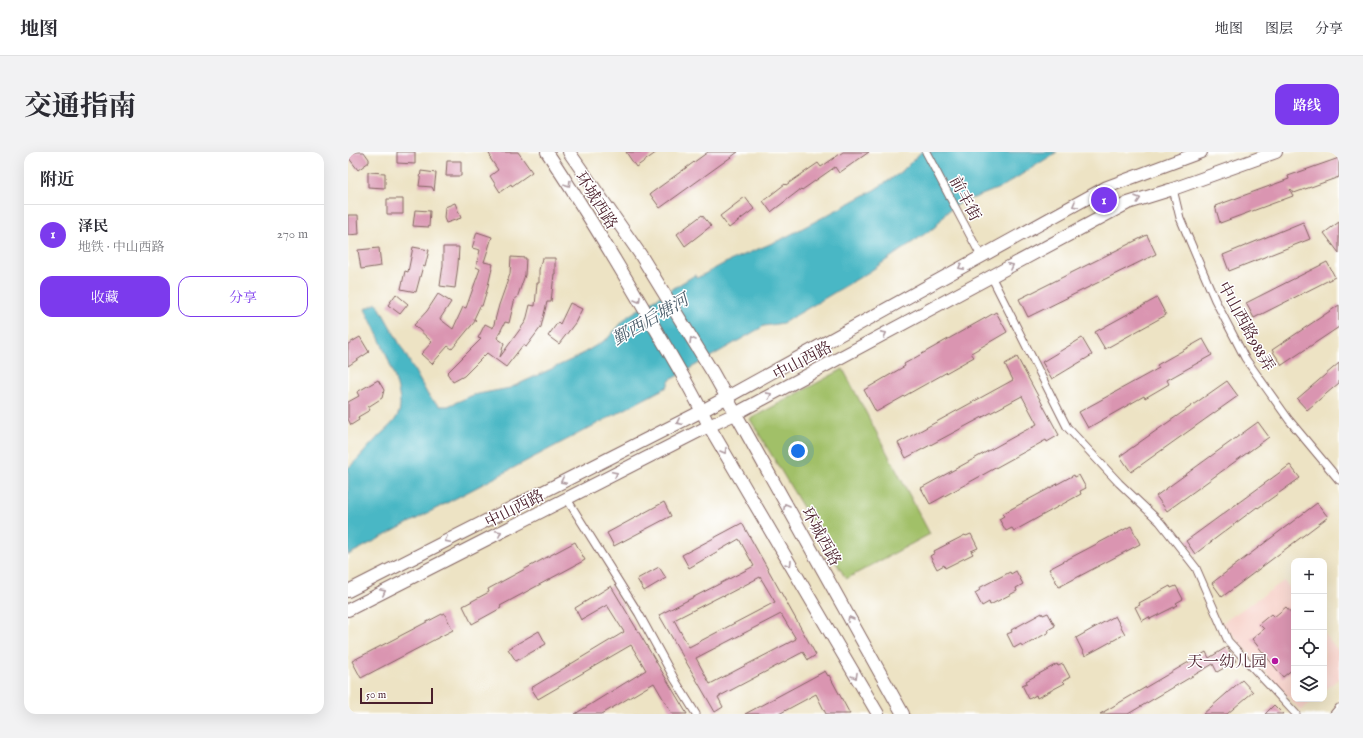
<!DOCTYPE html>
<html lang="zh">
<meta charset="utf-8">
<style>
:root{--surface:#fff;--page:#f2f2f3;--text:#2b2b33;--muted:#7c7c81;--line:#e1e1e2;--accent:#7c3aed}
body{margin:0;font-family:"IM FELL English","Noto Serif SC",serif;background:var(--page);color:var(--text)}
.controls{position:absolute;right:12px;bottom:12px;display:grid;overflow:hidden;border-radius:8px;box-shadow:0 4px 16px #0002}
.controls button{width:36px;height:36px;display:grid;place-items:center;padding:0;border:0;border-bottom:1px solid var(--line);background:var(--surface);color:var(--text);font:20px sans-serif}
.scale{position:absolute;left:12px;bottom:10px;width:73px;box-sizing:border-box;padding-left:4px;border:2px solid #4a1f2b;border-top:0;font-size:11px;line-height:14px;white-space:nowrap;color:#4a1f2b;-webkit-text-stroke:3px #fff;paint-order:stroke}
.you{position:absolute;left:450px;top:299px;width:14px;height:14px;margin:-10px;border:3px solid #fff;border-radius:50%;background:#1a73e8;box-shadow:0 0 0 6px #1a73e833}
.badge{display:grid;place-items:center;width:26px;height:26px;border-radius:50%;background:var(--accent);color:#fff;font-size:13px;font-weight:700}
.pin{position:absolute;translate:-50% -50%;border:2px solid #fff;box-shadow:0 1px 4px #0006}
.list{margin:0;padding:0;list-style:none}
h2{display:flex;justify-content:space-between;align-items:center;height:52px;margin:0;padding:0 16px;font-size:17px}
h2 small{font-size:13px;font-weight:400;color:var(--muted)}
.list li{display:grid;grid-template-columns:26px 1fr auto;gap:12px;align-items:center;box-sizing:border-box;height:60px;padding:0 16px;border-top:1px solid var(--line)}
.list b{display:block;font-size:15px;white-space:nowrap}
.list p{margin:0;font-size:13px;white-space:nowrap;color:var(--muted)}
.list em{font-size:13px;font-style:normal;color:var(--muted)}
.actions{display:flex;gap:8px;padding:12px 16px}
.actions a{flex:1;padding:9px 0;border:1px solid var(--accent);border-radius:12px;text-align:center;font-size:14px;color:var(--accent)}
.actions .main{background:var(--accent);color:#fff}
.icon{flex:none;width:22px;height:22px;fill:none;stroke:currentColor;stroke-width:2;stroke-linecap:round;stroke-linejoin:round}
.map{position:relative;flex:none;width:991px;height:562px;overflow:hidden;border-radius:12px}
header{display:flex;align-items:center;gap:24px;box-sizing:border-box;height:56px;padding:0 20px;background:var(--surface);border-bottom:1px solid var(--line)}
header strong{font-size:19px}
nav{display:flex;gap:22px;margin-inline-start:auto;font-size:14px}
.intro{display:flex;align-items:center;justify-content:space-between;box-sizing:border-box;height:96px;padding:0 24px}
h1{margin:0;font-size:28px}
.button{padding:10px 18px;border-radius:12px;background:var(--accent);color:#fff;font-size:14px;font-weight:700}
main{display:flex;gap:24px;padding:0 24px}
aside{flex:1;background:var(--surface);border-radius:12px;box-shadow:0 4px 16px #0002}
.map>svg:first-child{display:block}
.built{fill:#f7d1c9}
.green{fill:#a1c068;stroke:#76704a}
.water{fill:#4ab7c5;stroke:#4a6b78}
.building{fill:#da95b1;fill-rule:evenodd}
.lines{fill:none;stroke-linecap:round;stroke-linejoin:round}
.street-casing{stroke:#836461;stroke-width:9}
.primary-casing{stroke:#836461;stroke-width:14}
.street{stroke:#fff;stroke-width:7}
.primary{stroke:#fff;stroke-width:12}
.oneway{stroke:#ae9aa0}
.poi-dot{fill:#b5179e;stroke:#fff;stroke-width:1.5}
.labels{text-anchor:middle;stroke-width:3;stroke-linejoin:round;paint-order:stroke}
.street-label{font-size:16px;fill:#4a1f2b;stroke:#fff}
.poi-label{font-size:16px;fill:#4a1f2b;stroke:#fff;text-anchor:end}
.water-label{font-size:17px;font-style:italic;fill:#4a5c69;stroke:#fff}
</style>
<header>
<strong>地图</strong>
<nav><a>地图</a><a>图层</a><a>分享</a></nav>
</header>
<div class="intro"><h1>交通指南</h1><a class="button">路线</a></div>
<main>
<aside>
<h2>附近<small></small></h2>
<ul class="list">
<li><span class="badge">1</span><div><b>泽民</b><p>地铁 · 中山西路</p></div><em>270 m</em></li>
</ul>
<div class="actions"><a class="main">收藏</a><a>分享</a></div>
</aside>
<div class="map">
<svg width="991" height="562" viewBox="0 0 991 562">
<rect width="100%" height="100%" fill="#fff"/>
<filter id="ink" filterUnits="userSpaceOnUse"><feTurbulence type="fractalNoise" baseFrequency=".025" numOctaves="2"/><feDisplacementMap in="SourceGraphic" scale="8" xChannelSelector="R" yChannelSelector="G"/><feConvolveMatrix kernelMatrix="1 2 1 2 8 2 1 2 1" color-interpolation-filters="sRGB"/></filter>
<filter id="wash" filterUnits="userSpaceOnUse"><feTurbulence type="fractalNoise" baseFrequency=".012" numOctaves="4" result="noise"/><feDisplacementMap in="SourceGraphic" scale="16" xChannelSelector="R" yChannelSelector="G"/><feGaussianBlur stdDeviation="0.9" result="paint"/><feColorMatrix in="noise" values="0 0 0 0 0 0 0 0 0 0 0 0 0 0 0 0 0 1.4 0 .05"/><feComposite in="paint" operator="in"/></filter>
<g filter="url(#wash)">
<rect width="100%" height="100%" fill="#ede3c4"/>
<path class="built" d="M936,429L946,441V547H966L953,559L874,471Z
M976,481L991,500V526L976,539Z"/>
<path class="green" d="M495,217L582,382L498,427L402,267Z"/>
<path class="water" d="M573,0H709L654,35L626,46L618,47L599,60L587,75L521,120L435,171L416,174L322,228L319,235L0,403V316C11,307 18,297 28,287C36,278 47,272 51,260C58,239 27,177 17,157L29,151L80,243L86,249L92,254H100L125,243L162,236L227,206L259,187L280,164L347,123L349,126L377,111L434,87L526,38L552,21Z"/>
<g id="blocks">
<path class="building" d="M6,0H16L21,7V10L10,18L0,5Z
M49,0H67V12L49,11Z
M140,0H170L184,20L164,34L163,32L152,40L142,24L150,18L142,6L143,5Z
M278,0H309L288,15Z
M360,0H390L312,56L302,42Z
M495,0H521L491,21L487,15L454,38L453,37L423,60L415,49L437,32L438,33L470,11L473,15Z
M991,6V25L946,41L943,37L942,38L945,44L872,71L867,54L941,27L940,24Z
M99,9H113V24H98Z
M73,19L88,21L86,39L84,35L71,34Z
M20,20L37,21V36L20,35Z
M397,45L406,57L381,76L372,64Z
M39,47H55V62H39Z
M107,51L113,66L98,71L96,66L97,55Z
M67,58L82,59L81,75L65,74Z
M0,63H10L11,82L0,83Z
M354,63L363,74L337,94L329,82Z
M955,70L962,87L881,119L875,103Z
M991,70V101L976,81Z
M129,80L144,85L136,110L145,112L139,138L134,154H132L126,167L128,168L104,197L100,194L84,212L73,202L84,190L66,173L79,159L90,142L103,150L92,167L105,177L115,155L118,156L132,117L128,115L132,98L124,96Z
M799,83L808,102L680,165L671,147Z
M65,95L81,98L77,115L75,114L68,140L53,137L57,119L60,120Z
M95,95H111L110,113L107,136L92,134L95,113Z
M31,96L33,114L13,117L10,98Z
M163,105L178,106L177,123L169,146H167L161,171L157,170L149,186L156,191L152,205L178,169L182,153L187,154L189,131H191V118L194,106H207V122H206L203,150H199L193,175L178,195L175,193L158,215L139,201L116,224L105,230L99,221L133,187L130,186L137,172L145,176L151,153L162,122Z
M979,110L987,125L906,166L898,151Z
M48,142L60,152L52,162L40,153Z
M809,146L818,163L757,197L747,180Z
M222,151L234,157L227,171L211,192L200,184L210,170L212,172Z
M991,153V175L934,213L924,198Z
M648,160L659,180L623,201L626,205L528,260L516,238L557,214L556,212Z
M12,185L21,200L0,214V192Z
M734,186L744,203L704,227L694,210Z
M855,187L864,203L819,228L821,232L797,246L796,244L740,276L731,260L811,216L809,213Z
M669,205L711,283L699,290L698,288L582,352L573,336L689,272L674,244L558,306L550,291L665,228L657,212Z
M991,211V231L959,258L949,247Z
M30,228L36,238L34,246L20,255L22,258L10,265L11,268L3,273L0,267V250L11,244L9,240Z
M879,229L890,244L783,320L772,304Z
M910,270L921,285L819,359L808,344Z
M942,313L952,326L910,356L909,355L847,402L838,389Z
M726,323L727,325L731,323L738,336L732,339L733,342L666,379L664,376L658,379L651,367L656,364L654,362Z
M316,350L323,364L266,394L259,381Z
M969,351L980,365L874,445L864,431Z
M394,371L468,503L460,508L455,500L370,545L375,555L367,560L311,463L406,414L391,387L341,416L334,403ZM412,425L427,450L341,495L326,468L375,443L376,444ZM433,462L448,487L362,532L348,506Z
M783,374L792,392L711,435L701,417Z
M623,382L630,396L623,399L625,402L597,416L596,413L589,417L582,404L587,401L586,399L617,383L618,384Z
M227,390L237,408L152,454L153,456L124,472L115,454L141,440L140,437Z
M311,415L318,426L296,439L289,427Z
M668,419L675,432L668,436L669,439L642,453L641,450L634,454L627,441L632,438L631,436L662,420L663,422Z
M263,434L287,474L339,562H324L306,531L254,562H227L298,518L283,493L190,547L183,536L276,480L259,453L233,468L227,456Z
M822,434L823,436L828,434L835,447L828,451L830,453L802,467L801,465L794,469L787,455L792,453L791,451Z
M938,455L946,464V516L935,525L904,487L916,477L911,472L923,462L926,465Z
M96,461L105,478L13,526L4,509Z
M694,461L695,463L700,461L707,474L700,478L701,480L674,495L673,492L666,496L659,482L664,480L663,478Z
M767,464L777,482L737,504L728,486Z
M191,479L198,492L168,509L160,497Z
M879,495L888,509L869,520L865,512L780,562H752L858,500L861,506Z
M709,512L710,514L715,512L722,525L715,529L717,531L689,546L688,543L681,547L674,533L679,531L678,529Z
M477,519L480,524L481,523L502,562H478L468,542L431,562H397Z
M894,528L905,540L879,562H855Z
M926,553L935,562H917Z"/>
</g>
</g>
<g filter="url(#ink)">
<use href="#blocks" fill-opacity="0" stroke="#836461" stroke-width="1"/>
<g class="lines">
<g class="street-casing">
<path id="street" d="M578,0L633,104
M825,37L832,66L867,148L897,206L941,268L991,328
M643,124L719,275L771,331L812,370L848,416L880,489L948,562
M219,347L291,462L327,528L348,562
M986,562L991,556"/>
</g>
<g class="primary-casing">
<path id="primary" d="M199,0C233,51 265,104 296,157C318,196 342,233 361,274L530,562
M221,0L292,102L365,221L555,562
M0,439L354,259L759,35L853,0
M0,458L361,274L387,262L780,51L825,37L928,0"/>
</g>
<use href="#street" class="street"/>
<use href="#primary" class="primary"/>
</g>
<defs><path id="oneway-chevron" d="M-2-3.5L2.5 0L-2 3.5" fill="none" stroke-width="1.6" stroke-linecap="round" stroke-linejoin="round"/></defs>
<g class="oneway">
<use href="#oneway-chevron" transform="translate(220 32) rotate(58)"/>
<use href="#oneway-chevron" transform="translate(790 47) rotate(-18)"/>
<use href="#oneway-chevron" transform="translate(727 53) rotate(151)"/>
<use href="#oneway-chevron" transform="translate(663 114) rotate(-28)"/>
<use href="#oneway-chevron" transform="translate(613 115) rotate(151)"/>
<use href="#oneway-chevron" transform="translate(290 148) rotate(60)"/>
<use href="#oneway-chevron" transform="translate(536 182) rotate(-28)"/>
<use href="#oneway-chevron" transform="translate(344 188) rotate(-121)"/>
<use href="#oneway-chevron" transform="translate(421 243) rotate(-28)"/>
<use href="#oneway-chevron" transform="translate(331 270) rotate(153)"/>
<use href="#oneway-chevron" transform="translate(376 299) rotate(60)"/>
<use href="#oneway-chevron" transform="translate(267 322) rotate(-27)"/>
<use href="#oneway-chevron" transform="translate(215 329) rotate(153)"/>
<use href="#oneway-chevron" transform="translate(438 354) rotate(-119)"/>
<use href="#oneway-chevron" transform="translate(151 381) rotate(-27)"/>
<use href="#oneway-chevron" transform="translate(99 388) rotate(153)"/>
<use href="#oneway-chevron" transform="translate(441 412) rotate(60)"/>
<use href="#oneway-chevron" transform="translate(35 440) rotate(-27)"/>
<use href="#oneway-chevron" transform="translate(502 467) rotate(-119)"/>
<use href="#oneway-chevron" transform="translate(507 524) rotate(60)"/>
</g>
</g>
<circle class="poi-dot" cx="927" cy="509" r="4"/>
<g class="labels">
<g class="street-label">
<text transform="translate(618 46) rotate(62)" y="6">前丰街</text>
<text transform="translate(249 48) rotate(58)" y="6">环城西路</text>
<text transform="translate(899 174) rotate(61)" y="6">中山西路988弄</text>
<text transform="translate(454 208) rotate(-28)" y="6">中山西路</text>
<text transform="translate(166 356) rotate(-27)" y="6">中山西路</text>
<text transform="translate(474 384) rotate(61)" y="6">环城西路</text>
</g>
<g class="poi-label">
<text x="919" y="515">天一幼儿园</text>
</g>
<g class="water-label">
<text transform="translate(302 167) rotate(-30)" y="6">鄞西后塘河</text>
</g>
</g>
</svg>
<div class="controls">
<button>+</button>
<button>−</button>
<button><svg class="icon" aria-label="locate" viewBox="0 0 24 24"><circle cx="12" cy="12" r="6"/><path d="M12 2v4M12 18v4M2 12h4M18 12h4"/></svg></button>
<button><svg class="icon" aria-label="layers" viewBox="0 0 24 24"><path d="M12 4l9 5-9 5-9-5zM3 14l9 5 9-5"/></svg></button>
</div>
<div class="scale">50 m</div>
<div class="you"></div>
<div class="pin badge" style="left:756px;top:48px">1</div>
</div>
</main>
